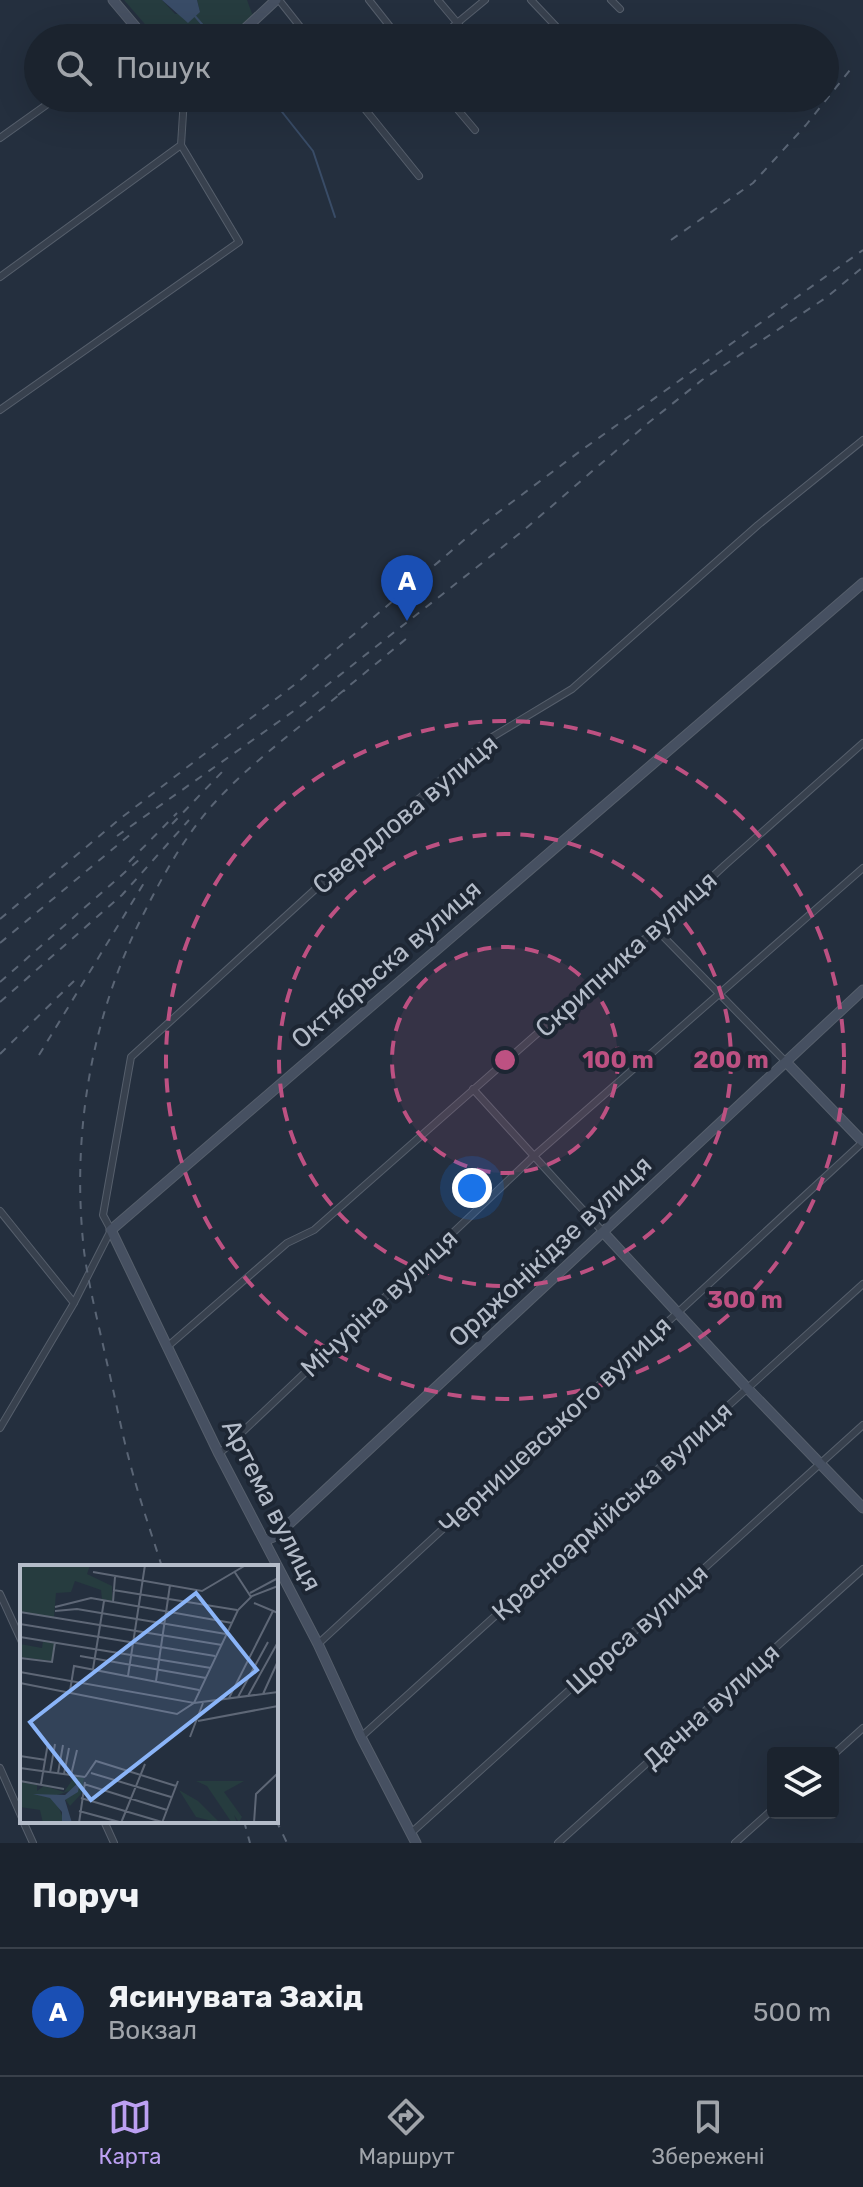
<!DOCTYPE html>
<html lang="uk">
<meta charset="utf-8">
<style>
:root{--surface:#1b232e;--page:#282f3a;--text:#f1f3f6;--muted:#a0a4aa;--line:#39404a;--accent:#bca0f2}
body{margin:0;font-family:Rubik,sans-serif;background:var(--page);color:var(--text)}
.controls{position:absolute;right:24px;bottom:24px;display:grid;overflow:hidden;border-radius:8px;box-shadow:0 8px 32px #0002}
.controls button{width:72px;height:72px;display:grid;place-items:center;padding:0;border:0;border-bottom:2px solid var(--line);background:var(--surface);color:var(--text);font:40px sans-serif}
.you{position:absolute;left:472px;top:1188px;width:28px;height:28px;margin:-20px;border:6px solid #fff;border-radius:50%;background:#1a73e8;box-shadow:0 0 0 12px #1a73e833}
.badge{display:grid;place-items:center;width:52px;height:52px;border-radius:50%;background:var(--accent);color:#fff;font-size:26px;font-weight:700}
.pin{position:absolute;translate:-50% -66px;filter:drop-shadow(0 2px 4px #0008)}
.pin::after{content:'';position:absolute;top:42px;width:28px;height:24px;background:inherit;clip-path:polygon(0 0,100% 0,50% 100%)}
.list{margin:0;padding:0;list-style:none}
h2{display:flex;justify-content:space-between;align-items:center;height:104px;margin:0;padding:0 32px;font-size:34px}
h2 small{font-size:26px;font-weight:400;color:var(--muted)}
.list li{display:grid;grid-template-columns:52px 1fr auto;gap:24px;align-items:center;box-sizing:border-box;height:128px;padding:0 32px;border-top:2px solid var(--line)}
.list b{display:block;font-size:30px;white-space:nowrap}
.list p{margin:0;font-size:26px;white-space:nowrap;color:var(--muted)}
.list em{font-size:26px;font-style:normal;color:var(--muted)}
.icon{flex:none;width:44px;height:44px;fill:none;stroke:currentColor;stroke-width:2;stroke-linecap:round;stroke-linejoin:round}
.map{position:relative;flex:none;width:863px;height:1843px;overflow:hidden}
.search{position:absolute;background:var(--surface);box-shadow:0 8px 32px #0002;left:24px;right:24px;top:24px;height:88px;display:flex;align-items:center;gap:20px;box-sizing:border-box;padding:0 28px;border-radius:44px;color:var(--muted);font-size:30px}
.sheet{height:232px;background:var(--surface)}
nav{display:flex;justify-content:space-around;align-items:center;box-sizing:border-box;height:112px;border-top:2px solid var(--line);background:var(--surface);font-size:22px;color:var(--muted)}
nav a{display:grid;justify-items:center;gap:4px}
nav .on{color:var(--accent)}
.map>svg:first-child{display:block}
.green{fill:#263c3f}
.water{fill:#394c67}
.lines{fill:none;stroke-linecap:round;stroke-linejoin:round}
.stream{stroke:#394c67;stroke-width:2}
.street-casing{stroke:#565f6c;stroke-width:8}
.secondary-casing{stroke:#565f6c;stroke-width:11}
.street{stroke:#38414e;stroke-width:6}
.secondary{stroke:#465061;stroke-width:9}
.rail{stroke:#5a6575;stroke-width:2;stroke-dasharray:8 8;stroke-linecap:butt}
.ring{fill:none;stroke:#bd5182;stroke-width:4;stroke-dasharray:14 10}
.labels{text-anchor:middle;stroke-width:8;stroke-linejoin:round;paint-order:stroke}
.street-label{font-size:26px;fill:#b4bcc9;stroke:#1d2633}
.inset-road{fill:none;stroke:#5e6776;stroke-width:2}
.view{fill:#8ab4f8;fill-opacity:0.15;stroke:#8ab4f8;stroke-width:4}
.inset-edge{fill:none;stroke:#b4bcc9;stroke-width:4}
.centre{fill:#bd5182;stroke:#1d2633;stroke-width:4}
.ring-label{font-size:24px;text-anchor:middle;font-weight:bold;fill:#bd5182;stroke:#1d2633;stroke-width:8;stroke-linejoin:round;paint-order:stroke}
</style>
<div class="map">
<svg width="863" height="1843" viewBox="0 0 863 1843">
<rect width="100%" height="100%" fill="#242f3e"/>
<path class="green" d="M124,0H162L175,14L200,12L197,0H247L254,19L232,38H157Z"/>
<path class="water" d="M162,0H197L200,12L188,23Z"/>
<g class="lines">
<path class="stream" d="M194,15L214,38
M271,98L313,151L335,217"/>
<g class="street-casing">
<path id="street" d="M279,0L309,38
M369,0L399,38
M438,0L470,38
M531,0L567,38
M611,0L620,9
M439,38L485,0
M356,98L419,176
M448,98L475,130
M523,98L527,102
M0,138L56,98
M0,277L181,145
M0,410L239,242L181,145L184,98
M656,929L786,1062
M473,1089L603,1232
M0,1211L74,1303
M167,1347L287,1243L314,1230L656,929L725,865L863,743
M0,1428L74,1303L111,1230L103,1215L131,1057L354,854L489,739L572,689L758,525L863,440
M219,1454L534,1156L863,868
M0,1594L22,1642
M318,1644L863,1142
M361,1737L863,1284
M833,1755L863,1728
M0,1768L22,1818
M23,1821L33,1843
M104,1821L114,1843
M411,1833L863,1425
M558,1843L863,1569
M735,1843L773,1809"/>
</g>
<g class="secondary-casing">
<path id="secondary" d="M113,0L145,38
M235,38L276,0
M786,1062L863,1142
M603,1232L748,1389L863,1508
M266,1540L276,1536L863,990
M416,1843L361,1737L318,1644L219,1454L111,1230L863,583"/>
</g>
<use href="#street" class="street"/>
<use href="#secondary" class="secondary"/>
<path class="rail" d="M671,240L753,183L806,125L854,65
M338,695L406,639
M172,824L222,772
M117,836L298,708L524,530L647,424L702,380L827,297L863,267
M129,862L177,813
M0,919L121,818L298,682L484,523L579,452L863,250
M0,943L132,833
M0,982L140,859
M0,1002L122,895L189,820
M0,1054L77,978
M39,1055L144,883
M162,1567C151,1532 139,1498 130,1463C121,1430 115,1396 107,1363C99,1326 89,1288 84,1251C71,1134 91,1015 145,911C163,875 183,840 209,809C248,764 299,728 345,690
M276,1820L287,1843
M244,1821L250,1843"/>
</g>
<circle cx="505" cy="1060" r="113" fill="#bd5182" fill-opacity=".12"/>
<g class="ring">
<circle cx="505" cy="1060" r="113"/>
<circle cx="505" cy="1060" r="226"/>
<circle cx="505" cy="1060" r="339"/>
</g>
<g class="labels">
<g class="street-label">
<text transform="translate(405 814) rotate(-40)" y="9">Свердлова вулиця</text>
<text transform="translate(626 954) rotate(-42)" y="9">Скрипника вулиця</text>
<text transform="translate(386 964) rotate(-41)" y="9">Октябрьска вулиця</text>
<text transform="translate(550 1251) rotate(-43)" y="9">Орджонікідзе вулиця</text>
<text transform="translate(379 1303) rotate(-43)" y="9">Мічуріна вулиця</text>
<text transform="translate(555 1425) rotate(-43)" y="9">Чернишевського вулиця</text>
<text transform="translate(272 1505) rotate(63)" y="9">Артема вулиця</text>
<text transform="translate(612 1511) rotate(-42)" y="9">Красноармійська вулиця</text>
<text transform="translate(637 1629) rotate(-42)" y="9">Щорса вулиця</text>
<text transform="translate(711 1706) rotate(-42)" y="9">Дачна вулиця</text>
</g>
</g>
<g transform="translate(20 1565)">
<rect width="258" height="258" fill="#242f3e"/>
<path d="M0,0H70L67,9L92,21V36L82,34L81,25L55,16L51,27L36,28L34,52L0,47ZM23,76L35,78L32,96L0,92V79L22,83ZM55,211L64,213L61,229L50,241L45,234L57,227L56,218L55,224L34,231L45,258H23L20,245L0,242V217L17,220V226L24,221L44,227ZM176,216H224L204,227L222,252L219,257L214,250L217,258H212L187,221ZM159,225L178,236L200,258L176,252Z" fill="#263c3f"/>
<path d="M60,216L58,227L45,235L52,258L42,256V247L30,233L13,229L45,230Z" fill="#394c67"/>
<path class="inset-road" d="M214,6L231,32M73,7L182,26L226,0M93,25L217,45M230,28L258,13M93,37L95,12M234,38L258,48M35,42L71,33L212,58M35,46L57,44L206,69M0,47L202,80M0,59L195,91M0,72L191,103M60,91L186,113M0,93L32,97L35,77M73,104L84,36M0,107L174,138L218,45L232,31L258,21M108,111L125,0M136,116L150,20M0,118L157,149L174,138L258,127M50,126L54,101L179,125M243,129L258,96M228,131L258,77M218,132L248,77M209,133L253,46M178,156L258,141M170,172L183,138M0,191L26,195M0,203L65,212M30,208L35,179M38,208L43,180M71,208L151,232M44,209L49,183M51,210L57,185M65,212L76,196L156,221M0,216L44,224M21,219L28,178M64,219L147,245M61,233L142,257M59,246L103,258M59,258L65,217M101,258L125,199M142,258L158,216M234,258L236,229L258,208"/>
<path class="view" d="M176,28L237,105L71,235L10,157Z"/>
<rect width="258" height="258" class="inset-edge"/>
</g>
<circle cx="505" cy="1060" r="12" class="centre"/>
<g class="ring-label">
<text x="618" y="1068">100 m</text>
<text x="731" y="1068">200 m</text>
<text x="745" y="1308">300 m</text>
</g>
</svg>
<div class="controls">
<button><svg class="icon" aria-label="layers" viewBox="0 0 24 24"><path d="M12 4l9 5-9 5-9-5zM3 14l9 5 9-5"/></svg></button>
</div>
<div class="you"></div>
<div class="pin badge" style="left:407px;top:621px;background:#1a4fb4">A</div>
<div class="search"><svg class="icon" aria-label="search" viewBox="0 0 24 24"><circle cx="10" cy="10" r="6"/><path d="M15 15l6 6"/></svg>Пошук</div>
</div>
<section class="sheet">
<h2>Поруч<small></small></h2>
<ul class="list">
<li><span class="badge" style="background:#1a4fb4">A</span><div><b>Ясинувата Захід</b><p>Вокзал</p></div><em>500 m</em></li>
</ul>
</section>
<nav>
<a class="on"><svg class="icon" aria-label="map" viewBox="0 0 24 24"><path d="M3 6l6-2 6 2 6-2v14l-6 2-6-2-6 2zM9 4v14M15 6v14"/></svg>Карта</a>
<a><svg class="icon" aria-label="directions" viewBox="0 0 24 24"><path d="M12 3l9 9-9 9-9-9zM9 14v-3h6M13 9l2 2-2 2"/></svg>Маршрут</a>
<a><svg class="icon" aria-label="saved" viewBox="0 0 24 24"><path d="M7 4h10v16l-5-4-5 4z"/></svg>Збережені</a>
</nav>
